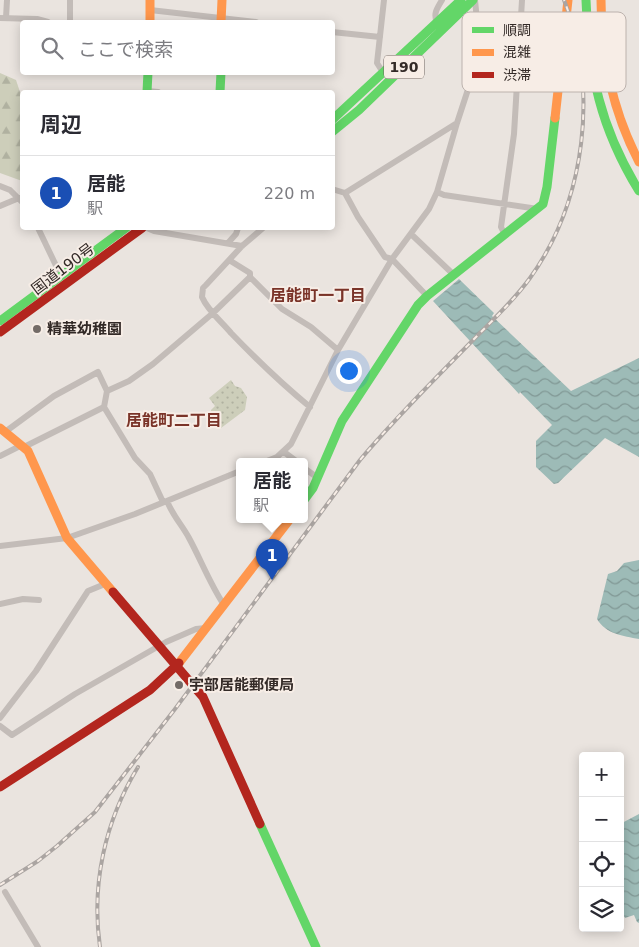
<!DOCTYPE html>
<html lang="ja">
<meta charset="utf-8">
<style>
:root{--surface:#fff;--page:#f7f7f7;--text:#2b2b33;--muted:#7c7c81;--line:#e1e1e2;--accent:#1a73e8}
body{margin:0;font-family:"DejaVu Sans","Noto Sans JP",sans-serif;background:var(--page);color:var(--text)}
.controls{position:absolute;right:15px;bottom:15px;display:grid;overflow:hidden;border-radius:5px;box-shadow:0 2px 12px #0003}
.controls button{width:45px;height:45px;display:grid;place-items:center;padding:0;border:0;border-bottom:1px solid var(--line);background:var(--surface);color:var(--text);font:25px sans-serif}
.you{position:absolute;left:348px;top:370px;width:18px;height:18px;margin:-12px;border:4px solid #fff;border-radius:50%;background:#1a73e8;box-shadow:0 0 0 8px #1a73e833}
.badge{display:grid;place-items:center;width:32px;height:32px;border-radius:50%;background:var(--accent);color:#fff;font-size:16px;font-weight:700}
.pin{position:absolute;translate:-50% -41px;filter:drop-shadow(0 1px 2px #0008)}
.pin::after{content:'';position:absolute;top:26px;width:18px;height:15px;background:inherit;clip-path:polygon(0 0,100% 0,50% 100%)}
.popup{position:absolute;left:236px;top:458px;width:72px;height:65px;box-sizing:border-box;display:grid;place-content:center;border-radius:5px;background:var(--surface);filter:drop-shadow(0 1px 4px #0005);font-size:16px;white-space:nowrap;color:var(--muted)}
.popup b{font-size:19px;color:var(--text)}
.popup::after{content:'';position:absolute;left:50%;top:100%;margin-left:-10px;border:10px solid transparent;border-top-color:var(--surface)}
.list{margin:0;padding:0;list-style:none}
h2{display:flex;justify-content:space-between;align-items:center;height:65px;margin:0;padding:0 20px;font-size:21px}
h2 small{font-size:16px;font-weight:400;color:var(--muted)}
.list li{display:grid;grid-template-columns:32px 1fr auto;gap:15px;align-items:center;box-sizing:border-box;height:75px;padding:0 20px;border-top:1px solid var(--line)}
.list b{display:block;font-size:19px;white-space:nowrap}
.list p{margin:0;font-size:16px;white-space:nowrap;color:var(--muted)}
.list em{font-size:16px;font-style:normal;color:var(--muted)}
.icon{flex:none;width:28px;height:28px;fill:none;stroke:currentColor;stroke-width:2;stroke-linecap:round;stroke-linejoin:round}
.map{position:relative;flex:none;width:639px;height:947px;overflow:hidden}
.search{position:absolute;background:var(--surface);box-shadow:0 2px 12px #0003;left:20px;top:20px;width:315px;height:55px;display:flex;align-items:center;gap:12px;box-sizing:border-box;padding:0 18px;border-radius:5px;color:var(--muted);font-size:19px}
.panel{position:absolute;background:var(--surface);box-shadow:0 2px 12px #0003;left:20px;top:90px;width:315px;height:140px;border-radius:5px}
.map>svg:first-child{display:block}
.forest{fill:url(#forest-firs)}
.park{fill:url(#park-dots)}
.water{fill:url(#water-waves)}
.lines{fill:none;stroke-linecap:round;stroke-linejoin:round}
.street{stroke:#c3bcb8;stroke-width:6}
.fast{stroke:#63d668;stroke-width:9}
.slow{stroke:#ff974d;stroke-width:9}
.jam{stroke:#b3261e;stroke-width:9}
.rail-casing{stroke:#aba5a2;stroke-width:4}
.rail{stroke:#f7ede6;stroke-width:2;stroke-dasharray:5.5;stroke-linecap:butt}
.poi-dot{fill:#736b67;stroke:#f7ede6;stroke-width:2}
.labels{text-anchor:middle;stroke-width:4;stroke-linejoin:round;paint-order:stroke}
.shield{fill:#f7ede6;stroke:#6e6460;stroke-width:1}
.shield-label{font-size:14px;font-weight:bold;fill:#332a27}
.street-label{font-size:15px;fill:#332a27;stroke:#f7ede6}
.poi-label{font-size:15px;font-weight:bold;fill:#332a27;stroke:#f7ede6;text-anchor:start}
.neighbourhood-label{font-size:16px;font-weight:bold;fill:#7a3328;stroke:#f7ede6}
.key{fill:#f7ede6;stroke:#bcb2ad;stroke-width:1}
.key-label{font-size:14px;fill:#332a27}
</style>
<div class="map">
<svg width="639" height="947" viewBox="0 0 639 947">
<defs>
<pattern id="forest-firs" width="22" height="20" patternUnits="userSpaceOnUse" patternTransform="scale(1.25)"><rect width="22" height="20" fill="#cdceba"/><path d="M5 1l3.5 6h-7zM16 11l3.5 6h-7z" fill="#b0b1a0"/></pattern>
<pattern id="park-dots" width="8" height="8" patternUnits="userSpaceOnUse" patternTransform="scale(1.25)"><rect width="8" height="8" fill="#cdceba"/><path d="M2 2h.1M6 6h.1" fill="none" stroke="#b0b1a0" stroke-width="1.8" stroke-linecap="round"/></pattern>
<pattern id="water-waves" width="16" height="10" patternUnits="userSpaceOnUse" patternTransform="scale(1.25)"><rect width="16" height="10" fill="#9dbbb7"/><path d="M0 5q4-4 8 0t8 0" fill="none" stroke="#819895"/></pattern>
</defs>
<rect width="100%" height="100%" fill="#eae4df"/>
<path class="forest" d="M0,73L16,80L22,98V181L0,173Z"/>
<path class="park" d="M231,380L235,386L241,388L247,397L245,410L221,428L211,413V410L215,406L209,398Z"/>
<path class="water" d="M459,279L494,313L492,316L571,391L639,358V457L605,438L558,483L554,484L536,467V441L552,425L520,392L519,394L433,301Z
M639,560V639C623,636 606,634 597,619L608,574L617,571L624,563Z
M639,814V923L637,922L634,915L625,918L620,909V824Z"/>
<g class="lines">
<path class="street" d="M150,10L256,22
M0,18L37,19L48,22
M6,18L7,0
M70,22V0
M437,23C433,13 437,9 442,0
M332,32L380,37
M384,74L377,63L384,0
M147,91L158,92
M0,186L10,190L22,202
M332,189L345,193L457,123
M437,192L444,195L538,209
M345,193L358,217L385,257L392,259L427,296
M0,206L19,198
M38,228L61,276
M147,228L154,231L242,246
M263,228L242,246L206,285L203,288L202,297C208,311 221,321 231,333C256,359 282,384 310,407
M411,234L454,275
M505,235L501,227L514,134L522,0
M228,243L236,234L238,228
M229,260L250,273V277L282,309L311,327L338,350
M107,391L129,381L153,364L213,313L250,277
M5,432L54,396L98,372L107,391L104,407L135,458L150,474L163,502
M24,447L104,407
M284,452L296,461
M0,456L22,445
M267,461L277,457L291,444L338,350L392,259L429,209L437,192L457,123L477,62L479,41L475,0
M304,468L318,478
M167,501C173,516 182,525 189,538C201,560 210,584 224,605
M0,546L67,538L135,514L240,471
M0,604L23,599L39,600
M0,718L36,671L88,591L105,584
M0,726L12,735L75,694L166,642L196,629L206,628
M5,892L38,947"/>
<path class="fast" d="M586,0C589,74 600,127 639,191
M147,92L148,72
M220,92L221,72
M332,120L461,0
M332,132L359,110L473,0
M0,321L126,228
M304,500L313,488L342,421L418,305L427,296L543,204L547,187L555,118
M260,824L316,947"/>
<path class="slow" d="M150,0V22
M601,0C601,58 612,110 639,162
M221,22L222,0
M555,118L568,0
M0,428L28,451L67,538L113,592
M179,663L290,519"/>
<path class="jam" d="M0,332L142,228
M113,592L203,697L260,824
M0,787L150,690L179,663"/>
<g class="rail-casing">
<path id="rail" d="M0,885L38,861L57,846L95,812L175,709L360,460C396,417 437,377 477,336C495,318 515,299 530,278C586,200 599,89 564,0
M100,947C91,884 105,821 138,767"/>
</g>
<use href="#rail" class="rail"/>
</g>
<g class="poi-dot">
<circle cx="37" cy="329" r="5"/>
<circle cx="179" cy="685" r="5"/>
</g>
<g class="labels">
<rect class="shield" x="384" y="55.5" width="40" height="23" rx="4"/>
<g class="shield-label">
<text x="404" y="72">190</text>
</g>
<g class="street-label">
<text transform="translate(63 269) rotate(-37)" y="5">国道190号</text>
</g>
<g class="poi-label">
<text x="47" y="334">精華幼稚園</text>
<text x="189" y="690">宇部居能郵便局</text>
</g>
<g class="neighbourhood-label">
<text x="318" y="301">居能町一丁目</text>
<text x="174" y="426">居能町二丁目</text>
</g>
</g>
<rect x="462" y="12" width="164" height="80" rx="8" class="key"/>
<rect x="472" y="27" width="22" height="6" fill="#63d668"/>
<rect x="472" y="49" width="22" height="7" fill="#ff974d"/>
<rect x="472" y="72" width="22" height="6" fill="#b3261e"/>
<g class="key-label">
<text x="503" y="35">順調</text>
<text x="503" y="57">混雑</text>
<text x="503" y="80">渋滞</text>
</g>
</svg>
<div class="controls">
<button>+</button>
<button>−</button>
<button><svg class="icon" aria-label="locate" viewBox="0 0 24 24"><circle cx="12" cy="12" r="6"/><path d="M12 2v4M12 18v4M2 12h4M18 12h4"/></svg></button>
<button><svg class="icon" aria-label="layers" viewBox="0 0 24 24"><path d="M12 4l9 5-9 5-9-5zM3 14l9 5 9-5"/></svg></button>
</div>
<div class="you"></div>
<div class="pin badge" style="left:272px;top:580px;background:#1a4fb4">1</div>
<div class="popup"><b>居能</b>駅</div>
<div class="search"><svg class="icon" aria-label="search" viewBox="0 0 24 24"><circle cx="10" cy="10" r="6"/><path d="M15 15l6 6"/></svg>ここで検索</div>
<section class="panel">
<h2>周辺<small></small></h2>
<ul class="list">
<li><span class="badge" style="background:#1a4fb4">1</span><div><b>居能</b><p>駅</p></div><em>220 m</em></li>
</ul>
</section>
</div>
